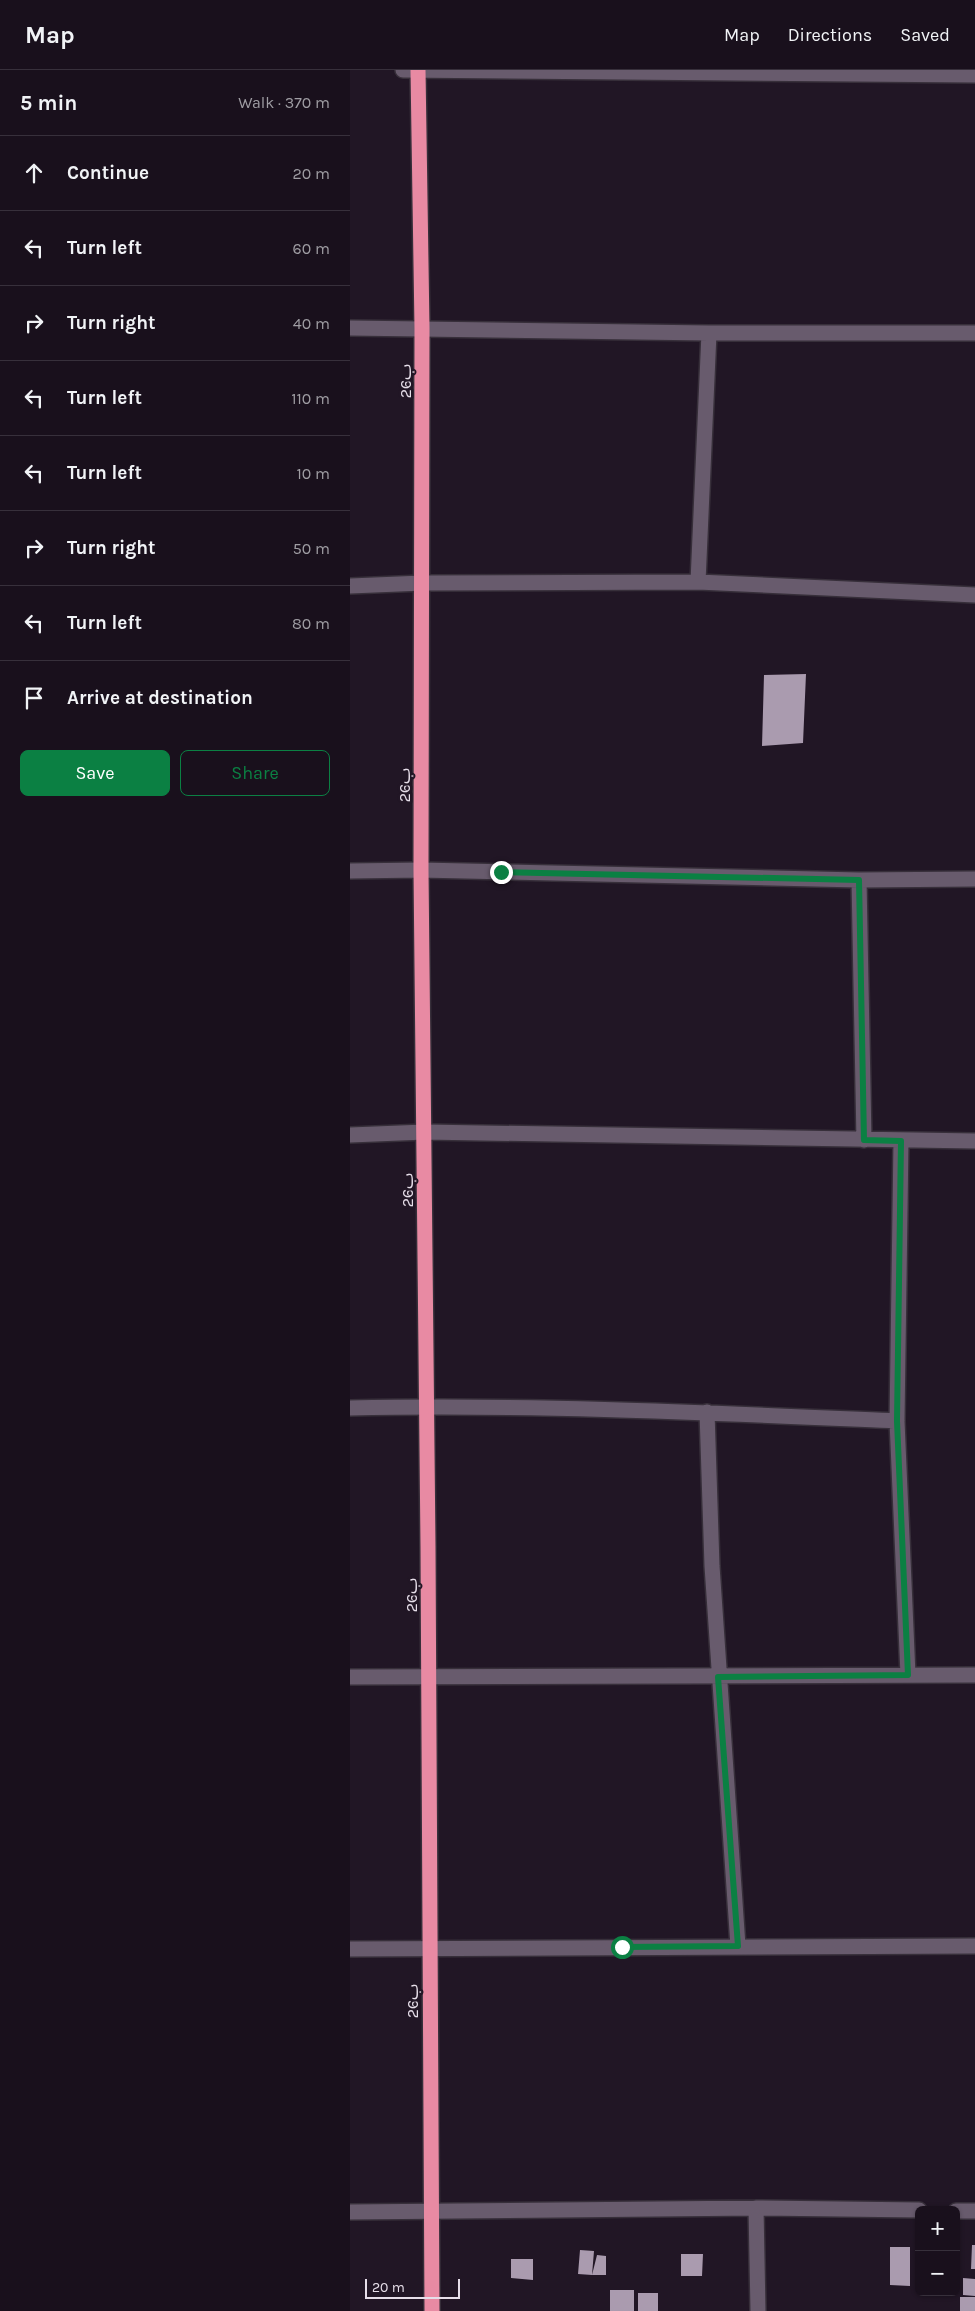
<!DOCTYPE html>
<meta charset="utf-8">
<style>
:root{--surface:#19101c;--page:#221925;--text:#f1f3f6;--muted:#9f9da3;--line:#37303b;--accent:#0b8043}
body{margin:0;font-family:Karla,"Noto Sans Arabic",sans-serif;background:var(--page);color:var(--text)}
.controls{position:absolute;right:15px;bottom:15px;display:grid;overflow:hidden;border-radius:8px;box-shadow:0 1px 4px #0004}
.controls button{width:45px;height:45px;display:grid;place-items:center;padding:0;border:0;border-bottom:1px solid var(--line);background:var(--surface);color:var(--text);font:25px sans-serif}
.scale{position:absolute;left:15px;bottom:12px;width:95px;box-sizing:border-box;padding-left:5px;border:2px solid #e6dee9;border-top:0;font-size:14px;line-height:18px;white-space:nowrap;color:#e6dee9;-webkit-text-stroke:4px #211625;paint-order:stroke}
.stop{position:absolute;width:15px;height:15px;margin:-11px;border:4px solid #0b8043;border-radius:50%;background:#fff}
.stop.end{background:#0b8043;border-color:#fff;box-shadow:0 1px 5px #0008}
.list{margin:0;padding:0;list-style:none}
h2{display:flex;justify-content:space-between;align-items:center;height:65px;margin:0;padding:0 20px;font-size:21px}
h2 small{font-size:16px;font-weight:400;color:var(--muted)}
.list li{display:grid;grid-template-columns:32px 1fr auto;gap:15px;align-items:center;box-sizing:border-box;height:75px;padding:0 20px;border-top:1px solid var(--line)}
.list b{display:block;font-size:19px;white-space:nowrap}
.list em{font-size:16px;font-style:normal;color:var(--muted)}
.actions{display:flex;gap:10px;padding:15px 20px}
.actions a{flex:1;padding:11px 0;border:1px solid var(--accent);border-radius:8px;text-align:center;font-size:18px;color:var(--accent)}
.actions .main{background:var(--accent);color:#fff}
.icon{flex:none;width:28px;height:28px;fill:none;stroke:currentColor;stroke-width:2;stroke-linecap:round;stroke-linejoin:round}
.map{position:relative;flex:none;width:625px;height:2241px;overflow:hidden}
header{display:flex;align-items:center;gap:30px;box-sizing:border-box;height:70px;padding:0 25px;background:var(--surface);border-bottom:1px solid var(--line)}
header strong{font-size:24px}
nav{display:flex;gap:28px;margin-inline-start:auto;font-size:18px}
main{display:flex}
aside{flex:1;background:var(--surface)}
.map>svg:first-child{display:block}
.building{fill:#aa9baf}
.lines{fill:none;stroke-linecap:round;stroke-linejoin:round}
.street-casing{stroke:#372f3a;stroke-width:18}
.highway-casing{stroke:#372f3a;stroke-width:18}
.street{stroke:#685b6d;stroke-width:15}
.highway{stroke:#e88aa3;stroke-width:15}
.route{stroke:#0b8043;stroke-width:6}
.labels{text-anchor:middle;stroke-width:5;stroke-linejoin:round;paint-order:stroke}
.street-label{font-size:16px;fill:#e6dee9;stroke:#211625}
</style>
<header>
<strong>Map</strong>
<nav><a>Map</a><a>Directions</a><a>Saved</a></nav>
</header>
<main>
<aside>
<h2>5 min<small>Walk · 370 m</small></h2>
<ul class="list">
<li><svg class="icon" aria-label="ahead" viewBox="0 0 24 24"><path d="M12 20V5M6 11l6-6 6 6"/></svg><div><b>Continue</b></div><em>20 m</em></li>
<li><svg class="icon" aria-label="left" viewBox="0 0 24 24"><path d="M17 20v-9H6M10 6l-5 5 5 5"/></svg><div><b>Turn left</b></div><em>60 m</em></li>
<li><svg class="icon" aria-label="right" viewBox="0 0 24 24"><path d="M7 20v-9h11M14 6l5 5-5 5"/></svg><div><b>Turn right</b></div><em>40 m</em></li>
<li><svg class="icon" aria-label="left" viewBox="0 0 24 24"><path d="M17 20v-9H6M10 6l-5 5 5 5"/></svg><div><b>Turn left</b></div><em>110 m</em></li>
<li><svg class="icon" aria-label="left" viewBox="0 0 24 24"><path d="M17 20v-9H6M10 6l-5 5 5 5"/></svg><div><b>Turn left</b></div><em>10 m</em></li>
<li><svg class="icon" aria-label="right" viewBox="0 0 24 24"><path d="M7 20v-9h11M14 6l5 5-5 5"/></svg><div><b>Turn right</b></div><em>50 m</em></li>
<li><svg class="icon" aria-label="left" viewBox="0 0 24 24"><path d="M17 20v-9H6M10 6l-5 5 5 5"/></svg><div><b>Turn left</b></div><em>80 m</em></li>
<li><svg class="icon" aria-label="arrive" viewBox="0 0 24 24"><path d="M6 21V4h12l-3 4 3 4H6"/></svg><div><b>Arrive at destination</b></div></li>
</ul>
<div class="actions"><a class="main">Save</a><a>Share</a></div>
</aside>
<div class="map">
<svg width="625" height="2241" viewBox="0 0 625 2241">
<rect width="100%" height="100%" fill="#211625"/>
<path class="building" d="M456,604L453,673L412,676L414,605Z
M622,2175H625V2199H621Z
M540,2177H560V2216L540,2215Z
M230,2180L244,2181L242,2205L247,2185L256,2186V2205H242L228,2204Z
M331,2184H353L352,2206H331Z
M161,2189H183V2210L161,2208Z
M613,2208L625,2209V2226L613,2225Z
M260,2220H284V2241H260Z
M288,2223H308V2241H288Z
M610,2227H625V2241H610Z"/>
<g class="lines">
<g class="street-casing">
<path id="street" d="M53,0L625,5
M0,258L359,263H625
M348,512L359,263
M0,516L73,513L348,512L625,525
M0,801L71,800L509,810L625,809
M509,810L514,1070
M0,1065L75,1062L625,1071
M551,1071L547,1351L558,1605
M0,1338C182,1334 365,1343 547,1351
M357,1342L362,1496L388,1876
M0,1607L625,1605
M0,1879L625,1876
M406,2138L408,2241
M606,2141H625
M0,2142L406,2138L569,2140"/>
</g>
<g class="highway-casing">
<path id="highway" d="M68,0L72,258L71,800L78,1476L82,2241"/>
</g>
<use href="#street" class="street"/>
<use href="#highway" class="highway"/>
</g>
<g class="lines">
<path class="route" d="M151,802L509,810L514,1070L551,1071L547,1351L558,1605L368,1607L388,1876L272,1877"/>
</g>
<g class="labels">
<g class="street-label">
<text transform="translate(55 311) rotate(-90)" y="6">26ب</text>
<text transform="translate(54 715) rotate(-90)" y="6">26ب</text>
<text transform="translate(57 1120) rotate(-90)" y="6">26ب</text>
<text transform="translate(61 1525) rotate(-90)" y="6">26ب</text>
<text transform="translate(62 1931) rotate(-90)" y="6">26ب</text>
</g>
</g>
</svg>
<div class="controls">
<button>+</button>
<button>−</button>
</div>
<div class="scale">20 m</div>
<div class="stop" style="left:272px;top:1877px"></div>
<div class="stop end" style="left:151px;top:802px"></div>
</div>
</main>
